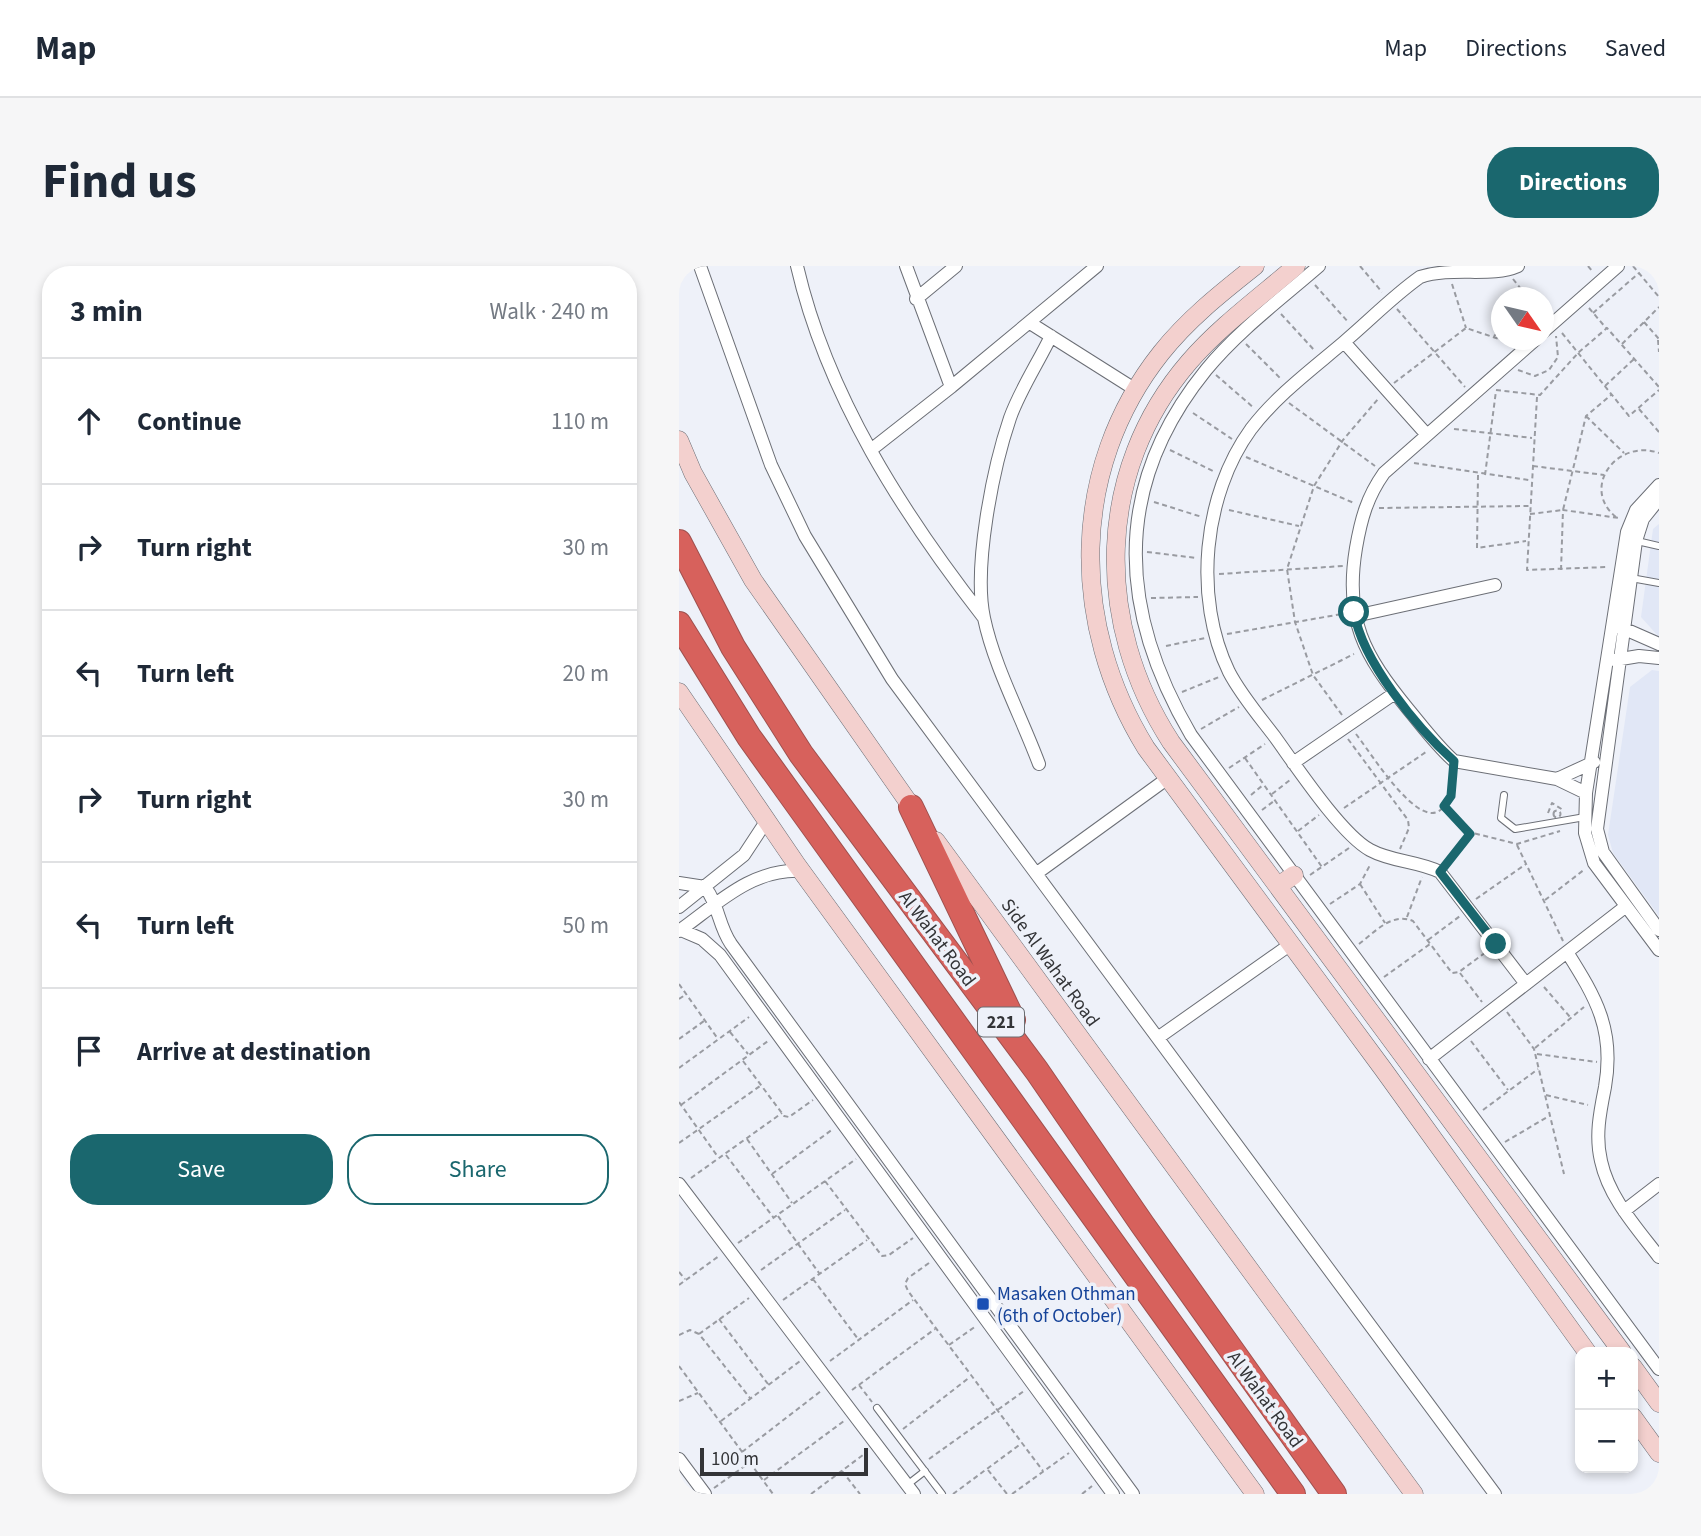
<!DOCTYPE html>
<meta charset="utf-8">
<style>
:root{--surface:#fff;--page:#f6f6f7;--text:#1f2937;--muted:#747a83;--line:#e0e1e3;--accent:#1a676e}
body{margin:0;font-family:"Source Sans 3",sans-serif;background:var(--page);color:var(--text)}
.controls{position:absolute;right:21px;bottom:21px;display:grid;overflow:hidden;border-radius:14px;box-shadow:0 4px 10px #0003}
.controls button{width:63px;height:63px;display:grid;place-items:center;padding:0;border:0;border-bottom:2px solid var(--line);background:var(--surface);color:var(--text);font:35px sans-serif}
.compass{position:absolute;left:812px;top:21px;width:63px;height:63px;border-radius:50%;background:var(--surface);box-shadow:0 4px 10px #0003;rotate:124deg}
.scale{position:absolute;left:21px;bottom:18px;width:168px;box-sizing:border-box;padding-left:7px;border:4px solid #333437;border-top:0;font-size:19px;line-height:24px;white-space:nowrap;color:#333437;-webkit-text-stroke:5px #eef1f9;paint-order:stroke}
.stop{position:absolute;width:21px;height:21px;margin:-16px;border:5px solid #1a676e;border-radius:50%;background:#fff}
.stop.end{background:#1a676e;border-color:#fff;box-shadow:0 2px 7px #0008}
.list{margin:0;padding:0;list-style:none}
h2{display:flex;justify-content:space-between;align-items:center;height:91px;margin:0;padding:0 28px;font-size:30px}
h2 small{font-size:23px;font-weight:400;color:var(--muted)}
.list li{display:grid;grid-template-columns:46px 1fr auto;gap:21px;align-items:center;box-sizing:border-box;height:126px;padding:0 28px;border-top:2px solid var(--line)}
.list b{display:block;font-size:26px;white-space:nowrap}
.list em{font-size:23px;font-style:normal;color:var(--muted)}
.actions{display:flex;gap:14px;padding:21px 28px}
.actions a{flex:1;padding:16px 0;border:2px solid var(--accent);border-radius:28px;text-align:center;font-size:24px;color:var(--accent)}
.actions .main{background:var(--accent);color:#fff}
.icon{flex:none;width:38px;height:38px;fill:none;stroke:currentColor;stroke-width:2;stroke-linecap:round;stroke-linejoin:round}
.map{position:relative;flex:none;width:980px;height:1228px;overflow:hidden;border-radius:28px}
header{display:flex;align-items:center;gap:42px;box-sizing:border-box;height:98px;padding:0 35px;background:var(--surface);border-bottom:2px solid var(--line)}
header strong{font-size:33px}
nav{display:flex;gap:38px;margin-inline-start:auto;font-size:24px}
.intro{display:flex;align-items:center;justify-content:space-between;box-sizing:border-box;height:168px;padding:0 42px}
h1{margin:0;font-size:49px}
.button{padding:18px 32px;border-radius:28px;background:var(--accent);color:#fff;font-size:24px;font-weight:700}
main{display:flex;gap:42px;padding:0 42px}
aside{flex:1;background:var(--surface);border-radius:28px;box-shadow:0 4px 10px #0003}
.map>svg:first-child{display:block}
.built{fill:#e1e7f6}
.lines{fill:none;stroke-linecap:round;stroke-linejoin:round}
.lane-casing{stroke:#6c6f76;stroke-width:8}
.street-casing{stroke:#6c6f76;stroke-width:14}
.secondary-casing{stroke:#6c6f76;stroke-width:19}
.highway-casing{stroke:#9e514f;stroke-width:26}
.path{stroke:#999ba1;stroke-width:2;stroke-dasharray:5 3.5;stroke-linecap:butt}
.lane{stroke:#fff;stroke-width:6}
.street{stroke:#fff;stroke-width:12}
.secondary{stroke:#f3d0ce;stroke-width:18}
.highway{stroke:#d7615c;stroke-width:24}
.route{stroke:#1a676e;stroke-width:9}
.transit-dot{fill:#1a4fb4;stroke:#eef1f9;stroke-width:2.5}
.labels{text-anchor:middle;stroke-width:7;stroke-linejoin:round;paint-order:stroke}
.shield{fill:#eef1f9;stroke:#6b6d71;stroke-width:2}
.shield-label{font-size:18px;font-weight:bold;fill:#333437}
.street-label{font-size:19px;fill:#333437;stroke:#eef1f9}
.transit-label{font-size:19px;fill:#164399;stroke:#eef1f9;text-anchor:start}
</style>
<header>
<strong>Map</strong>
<nav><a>Map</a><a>Directions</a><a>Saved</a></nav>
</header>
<div class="intro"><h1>Find us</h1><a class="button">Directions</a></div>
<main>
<aside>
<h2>3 min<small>Walk · 240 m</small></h2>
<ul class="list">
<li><svg class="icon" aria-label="ahead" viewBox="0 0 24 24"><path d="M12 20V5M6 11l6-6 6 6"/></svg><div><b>Continue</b></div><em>110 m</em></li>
<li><svg class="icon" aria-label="right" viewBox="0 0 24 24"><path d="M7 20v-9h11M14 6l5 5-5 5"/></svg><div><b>Turn right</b></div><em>30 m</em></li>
<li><svg class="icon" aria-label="left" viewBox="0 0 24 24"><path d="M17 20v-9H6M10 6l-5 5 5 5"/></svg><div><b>Turn left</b></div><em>20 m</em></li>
<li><svg class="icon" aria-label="right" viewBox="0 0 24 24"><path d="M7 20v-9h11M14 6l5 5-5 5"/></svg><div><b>Turn right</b></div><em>30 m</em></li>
<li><svg class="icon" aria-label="left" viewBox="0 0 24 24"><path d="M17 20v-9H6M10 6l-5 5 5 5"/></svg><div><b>Turn left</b></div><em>50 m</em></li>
<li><svg class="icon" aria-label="arrive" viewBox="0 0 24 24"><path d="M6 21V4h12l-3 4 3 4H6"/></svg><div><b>Arrive at destination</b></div></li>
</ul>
<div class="actions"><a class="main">Save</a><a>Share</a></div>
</aside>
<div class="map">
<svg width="980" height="1228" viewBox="0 0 980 1228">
<rect width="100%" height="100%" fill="#eef1f9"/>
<path class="built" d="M980,258V371L962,351L974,263Z
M973,404L980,405V650L934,587L929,569L951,421Z"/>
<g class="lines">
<g class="lane-casing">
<path id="lane" d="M958,275L980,280
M952,312L980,317
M825,529L822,552L836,563L906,551
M198,1142L263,1228
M228,1219L246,1205"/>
</g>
<g class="street-casing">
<path id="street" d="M21,0L92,199L126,270L213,413L816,1228
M118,0C148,130 224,248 305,352
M227,0L272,121
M640,0C602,33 559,65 527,104C433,220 439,344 512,469L980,1103
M839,0C812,12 774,0 741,11C714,30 690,55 665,76C632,104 598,129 572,163C524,229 514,332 550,406C562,429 580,450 596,471C617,500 662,568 691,584C713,596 739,595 761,606L847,718
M237,33L277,0
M351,57L457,124
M864,66L939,0
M856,74L705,207C688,231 682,253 677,282C665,354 685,389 729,443C744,461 758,480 775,495L878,513L907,527
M665,76L748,169
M193,183L272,121L418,0
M980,219L957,244L948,266L907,527L906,567L915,597L980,684
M980,233L964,253L957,275L918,563L924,586L980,664
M676,350L816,319
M939,360L980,378
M936,394L960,390L980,392
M614,497L716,427
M360,498C343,452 315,400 305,352C294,301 314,202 331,152C341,124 359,97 372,70
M878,513L915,496
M358,607L489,512
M0,617L26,621C40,639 39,659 52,678L454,1228
M0,641L65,589L88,554
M2,664L23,673L41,689L434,1228
M0,665C38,638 73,602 123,605
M888,686C917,732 936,764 926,821C921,846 916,870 922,895C930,932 958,962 980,991
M480,771L612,678
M750,793L946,641
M0,918L235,1228
M945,945L980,918
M0,1193L26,1228"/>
</g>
<g class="secondary-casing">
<path id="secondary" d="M576,0C542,27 509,53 482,87C390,203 391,359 467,482L704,803L908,1086
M617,0C581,31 541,60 510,96C416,205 415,357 492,476L943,1086
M0,174L14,207L74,314L239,550
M0,426L118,599L576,1228
M257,575L735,1228
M599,620L615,609
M954,1101L980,1137
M954,1151L980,1187"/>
</g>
<g class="highway-casing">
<path id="highway" d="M0,276L54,381L122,488L358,805L463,958L655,1228
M0,358L70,471L614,1228
M232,541L334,754"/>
</g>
<path class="path" d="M681,0L703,26
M909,0L914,6
M954,0L980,31
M834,13L849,32
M773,18L787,62
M636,19L670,57
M910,42L927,62
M718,43L786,121
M914,47L960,7
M602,48L636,85
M965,56L980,73
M883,67L950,150L980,124
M815,70L822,64
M979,74L980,86
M567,78L603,114
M943,78L980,41
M839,104L856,110L870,104L879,91L877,70
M537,109L575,142
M715,117L787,62L832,77
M926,120L955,93
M817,124L861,129L900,86L928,62L980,121
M858,131L848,304L929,301
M610,137L696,200
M960,143L980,166
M514,147L553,173
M907,150L945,187
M775,163L853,172
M491,184L536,206
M567,191L675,237
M735,197L850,214
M854,200L925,209
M799,209L798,282L847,275
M806,209L817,125
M475,236L523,251
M700,242L850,240
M550,244L620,260
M851,248L884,244L907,150L932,129
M937,251C901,222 938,172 980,187
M468,286L518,292
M882,304L884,244L940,252
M540,308L664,300
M472,332L519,331
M548,368L663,348
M487,380L526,372
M503,426L540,411
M583,434L675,388
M663,449L634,409L616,356L608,303L635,220L664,174L699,133
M522,463L560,441
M677,468C698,495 765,606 774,506
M669,473L729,554L730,562L721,583
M566,492L643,601
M550,502L586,478
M593,528L611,514
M572,529L584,519
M765,541L790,567
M665,542L747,486
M583,544L595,535
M874.5 548a3.5 3.5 0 1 1 7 0a3.5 3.5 0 1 1-7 0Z
M869,547L873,537L884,544
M619,565L640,549
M838,579L884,675
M768,598L794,567L838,578L881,565
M631,609L670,582
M681,618L706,657
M797,633L847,598
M866,634L906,603
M651,638L681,618L691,599
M728,651L743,611
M749,674L781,650
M680,678C696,666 713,646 734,655L773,707L780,706L807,686
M781,707L803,736
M705,711L751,678
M0,718L39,773
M865,721L891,751
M0,733L6,729
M828,746L855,783L885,908
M51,766L69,788
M0,773L25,755
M792,775L829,824
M856,782L905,741
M858,788L918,796
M64,795L105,850L110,851L134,834
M0,802L70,751
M867,829L909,839
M0,836L39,891
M2,839L89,775
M804,844L859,803
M68,873L113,937
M826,876L870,850
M0,877L81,820
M47,889L94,951
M93,908L154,863
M12,912L103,847
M146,915L203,990L210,989L234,972
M99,950L140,1007
M59,977L177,893
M250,997L229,1012L226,1018L229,1025L364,1205
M82,1004L166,944
M0,1006L6,1013
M134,1013L179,1073
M0,1019L40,990
M104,1034L188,974
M40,1053L89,1118
M20,1068L70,1032
M0,1069L11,1064L20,1068L71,1132
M270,1079L297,1060
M151,1095L234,1034
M0,1100L94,1228
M180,1119L193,1136
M173,1124L256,1063
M0,1135L19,1127
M42,1155L121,1095
M224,1163L291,1111
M63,1186L142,1125
M250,1193L345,1125
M309,1204L328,1228
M163,1205L181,1228
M85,1214L165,1155
M35,1222L70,1197
M132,1228L188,1186
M274,1228L343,1177
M333,1228L390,1187
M403,1228L413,1220"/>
<use href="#lane" class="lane"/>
<use href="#street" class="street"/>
<use href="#secondary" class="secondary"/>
<use href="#highway" class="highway"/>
</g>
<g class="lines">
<path class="route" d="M675,346C683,395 738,462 775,495L772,530L765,540L791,568L761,606L817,678"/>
</g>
<rect class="transit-dot" x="297" y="1031" width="14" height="14" rx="3.5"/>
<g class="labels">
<rect class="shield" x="299" y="741.5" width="46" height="29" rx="5"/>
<g class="shield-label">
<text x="322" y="762">221</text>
</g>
<g class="street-label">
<text transform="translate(259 672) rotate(53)" y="7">Al Wahat Road</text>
<text transform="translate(372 696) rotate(54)" y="7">Side Al Wahat Road</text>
<text transform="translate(587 1133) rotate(54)" y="7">Al Wahat Road</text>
</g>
<g class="transit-label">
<text x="318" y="1034">Masaken Othman<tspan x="318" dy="22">(6th of October)</tspan></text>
</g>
</g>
</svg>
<div class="controls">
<button>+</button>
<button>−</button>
</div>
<svg class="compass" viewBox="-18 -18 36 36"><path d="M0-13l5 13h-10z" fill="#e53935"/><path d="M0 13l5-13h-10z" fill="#747a83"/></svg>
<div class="scale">100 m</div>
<div class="stop" style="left:675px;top:346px"></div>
<div class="stop end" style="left:817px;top:678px"></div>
</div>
</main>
